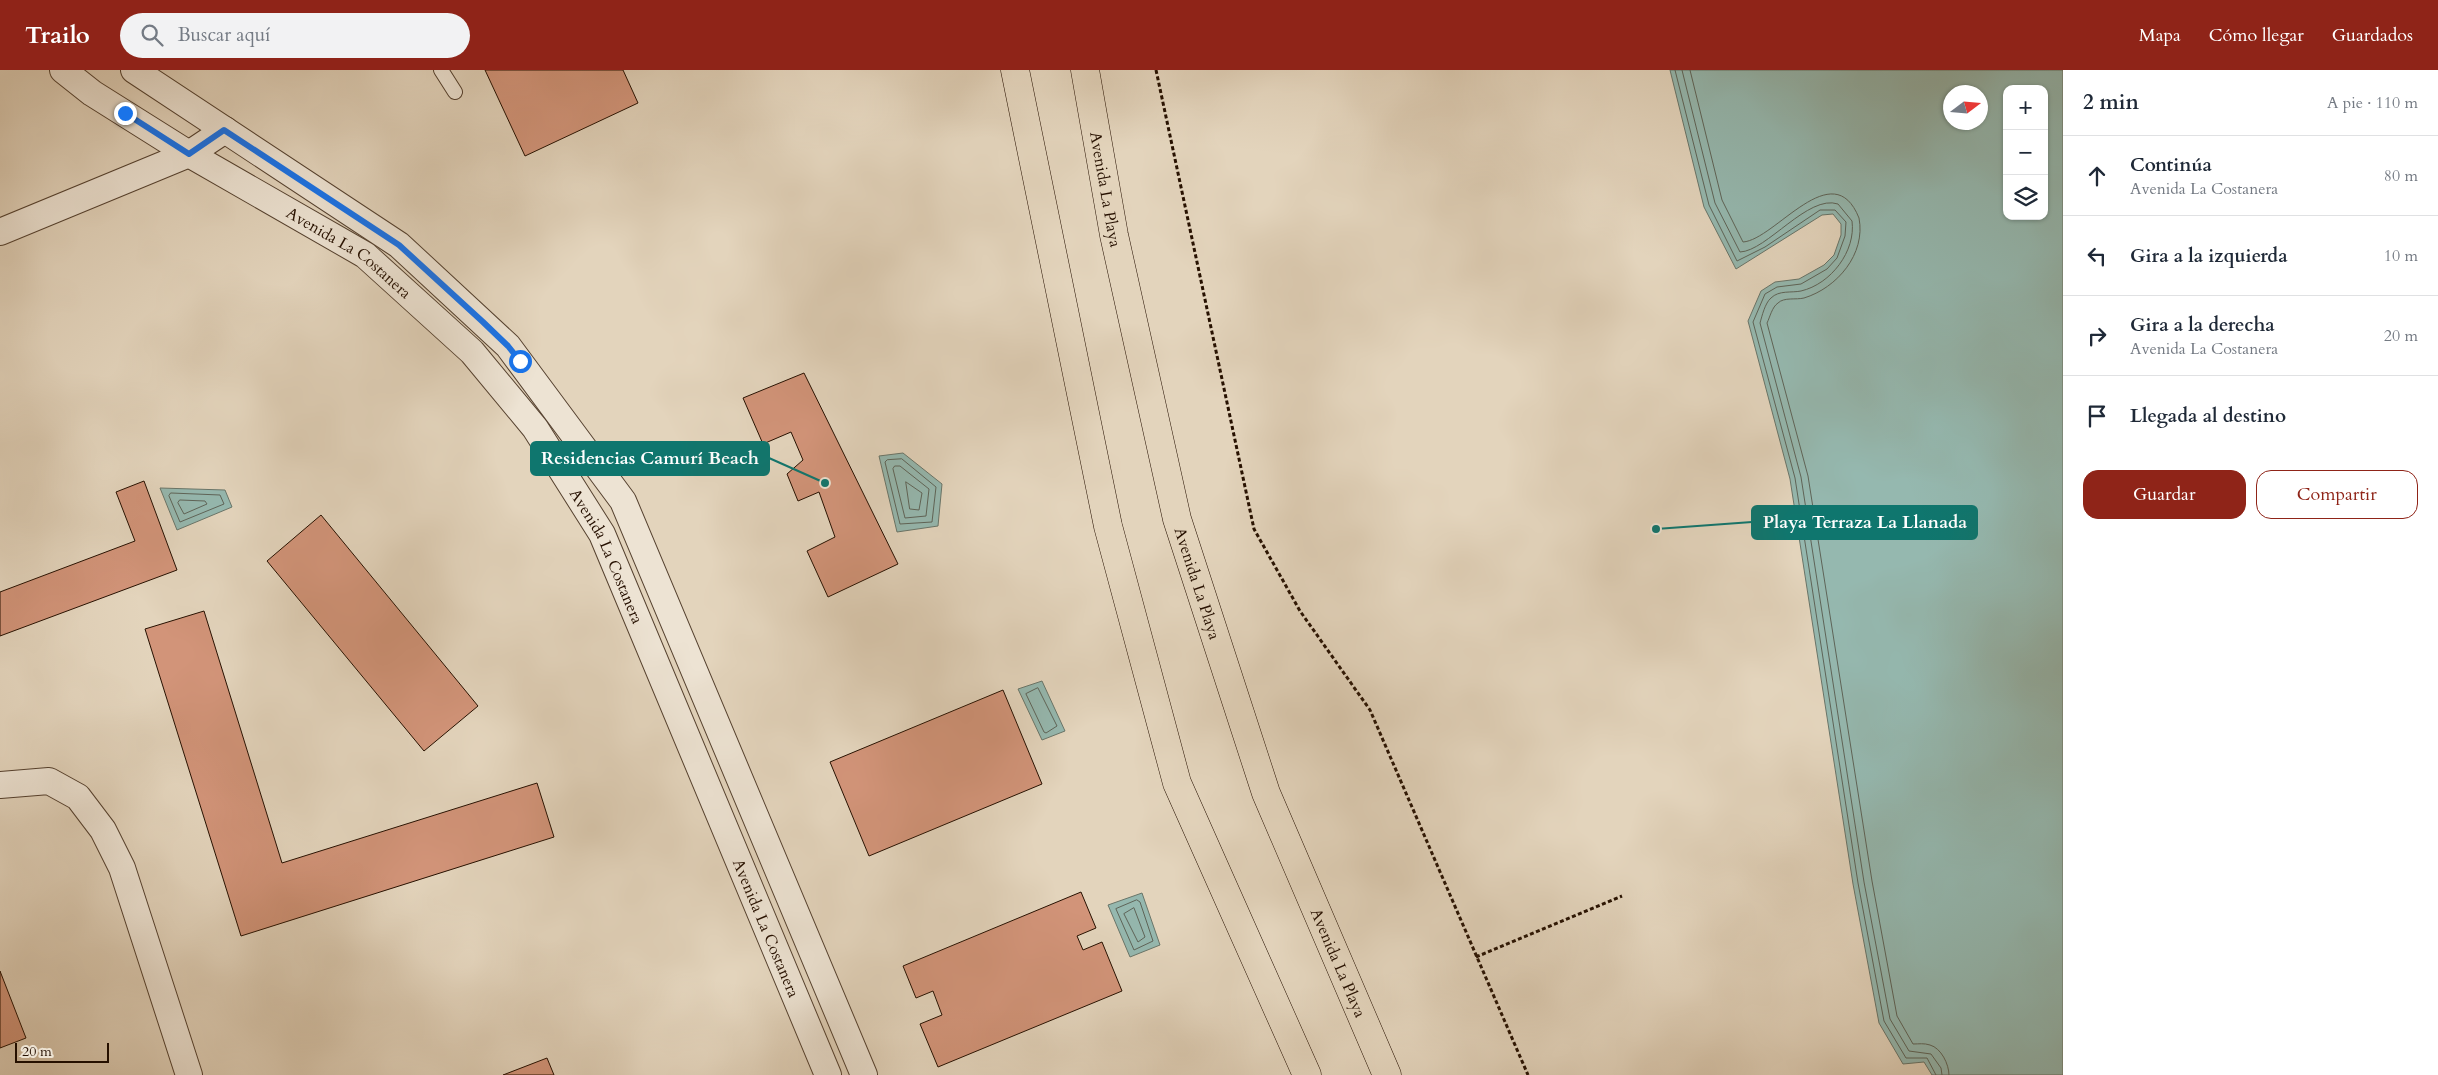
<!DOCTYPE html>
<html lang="es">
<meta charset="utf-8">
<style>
:root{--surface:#fff;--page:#f2f2f3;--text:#1f2937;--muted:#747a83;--line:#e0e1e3;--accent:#8f2418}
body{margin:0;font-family:Cardo,serif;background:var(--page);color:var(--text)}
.controls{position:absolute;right:15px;top:15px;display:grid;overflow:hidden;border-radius:10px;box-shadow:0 1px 4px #0004}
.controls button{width:45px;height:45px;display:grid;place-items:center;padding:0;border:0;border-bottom:1px solid var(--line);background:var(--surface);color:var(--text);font:25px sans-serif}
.compass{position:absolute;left:1943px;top:15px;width:45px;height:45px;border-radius:50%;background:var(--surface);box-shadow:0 1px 4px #0004;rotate:74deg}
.scale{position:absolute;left:15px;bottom:12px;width:94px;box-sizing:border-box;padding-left:5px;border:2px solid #261000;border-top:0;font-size:14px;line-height:18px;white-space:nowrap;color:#261000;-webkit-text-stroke:4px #ede3d3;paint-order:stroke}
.stop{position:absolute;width:15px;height:15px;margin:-11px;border:4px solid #1a73e8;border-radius:50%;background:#fff}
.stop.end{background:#1a73e8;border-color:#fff;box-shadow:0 1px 5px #0008}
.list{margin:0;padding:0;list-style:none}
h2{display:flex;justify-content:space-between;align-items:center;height:65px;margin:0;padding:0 20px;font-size:21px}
h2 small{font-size:16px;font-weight:400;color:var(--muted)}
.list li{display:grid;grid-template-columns:32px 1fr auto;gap:15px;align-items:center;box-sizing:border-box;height:80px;padding:0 20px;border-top:1px solid var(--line)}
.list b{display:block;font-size:19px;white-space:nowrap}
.list p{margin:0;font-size:16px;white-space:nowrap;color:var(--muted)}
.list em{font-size:16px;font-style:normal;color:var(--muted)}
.actions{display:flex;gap:10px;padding:15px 20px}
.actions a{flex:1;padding:11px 0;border:1px solid var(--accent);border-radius:15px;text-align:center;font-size:18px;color:var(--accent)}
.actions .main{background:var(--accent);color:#fff}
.icon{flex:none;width:28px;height:28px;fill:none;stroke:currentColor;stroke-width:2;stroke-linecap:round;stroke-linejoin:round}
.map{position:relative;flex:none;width:2063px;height:1005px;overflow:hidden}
header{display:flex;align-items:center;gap:30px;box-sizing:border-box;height:70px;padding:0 25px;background:var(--accent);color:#fff}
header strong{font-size:24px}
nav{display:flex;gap:28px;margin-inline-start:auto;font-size:18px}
.search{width:350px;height:45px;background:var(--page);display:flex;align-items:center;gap:12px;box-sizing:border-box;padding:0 18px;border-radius:28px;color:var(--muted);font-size:19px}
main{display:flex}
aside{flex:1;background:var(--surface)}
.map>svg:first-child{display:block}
.water{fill:#95b8af;stroke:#697569;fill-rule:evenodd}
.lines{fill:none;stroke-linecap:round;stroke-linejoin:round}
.shore{stroke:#5e6458;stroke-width:1}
.building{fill:#d29479;stroke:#261000}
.lane-casing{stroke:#55412f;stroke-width:16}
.street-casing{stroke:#55412f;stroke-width:28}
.primary-casing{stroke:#261000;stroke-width:29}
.path{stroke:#261000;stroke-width:3;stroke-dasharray:4 2.5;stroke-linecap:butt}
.lane{stroke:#ede3d3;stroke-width:14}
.street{stroke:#ede3d3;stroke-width:26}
.primary{stroke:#e3d4bc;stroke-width:28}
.route{stroke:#1a73e8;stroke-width:6}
.labels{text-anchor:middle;stroke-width:5;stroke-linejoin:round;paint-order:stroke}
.street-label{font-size:16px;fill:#261000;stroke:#ede3d3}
.leader{fill:none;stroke:#0f766e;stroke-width:2}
.callout-dot{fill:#0f766e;stroke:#ede3d3;stroke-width:2}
.callout{fill:#0f766e;stroke:#0f766e;stroke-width:2}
.callout-label{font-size:18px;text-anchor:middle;font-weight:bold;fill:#fff}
</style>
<header>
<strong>Trailo</strong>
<div class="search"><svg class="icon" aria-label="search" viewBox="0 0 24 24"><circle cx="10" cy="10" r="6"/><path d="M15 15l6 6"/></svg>Buscar aquí</div>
<nav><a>Mapa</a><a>Cómo llegar</a><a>Guardados</a></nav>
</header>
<main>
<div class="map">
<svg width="2063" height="1005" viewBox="0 0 2063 1005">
<rect width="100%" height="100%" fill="#e3d4bc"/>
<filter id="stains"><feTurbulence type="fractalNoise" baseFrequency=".004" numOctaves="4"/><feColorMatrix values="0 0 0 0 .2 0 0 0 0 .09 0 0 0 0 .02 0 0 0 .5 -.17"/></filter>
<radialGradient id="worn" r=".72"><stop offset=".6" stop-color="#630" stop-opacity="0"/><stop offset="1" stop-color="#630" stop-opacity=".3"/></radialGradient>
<path class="water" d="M1670,0H2063V1005H1932L1924,992L1903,994L1879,953L1853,814L1790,409L1748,251L1761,221L1775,212L1799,209L1824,195L1834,185L1841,165V154L1833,144L1822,145L1736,199L1704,137ZM2007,19H2044V146H2007ZM1980,22V52H1950V22Z
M903,383L942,414L938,456L897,462L879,386Z
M160,418L225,420L232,437L177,460Z
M1042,611L1065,661L1042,670L1018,619Z
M1142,823L1160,875L1130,887L1108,835Z"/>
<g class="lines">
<path class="shore" d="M1675,0L1709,135L1737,191L1765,177L1820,140H1835L1846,152L1845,166L1837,188L1827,199L1801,214L1777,217L1765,224L1753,252L1795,408L1858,813L1884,951L1906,988H1927L1936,1005
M1682,0L1715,133L1740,182C1767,181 1808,124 1838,134L1852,151C1856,181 1831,214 1801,221C1791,223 1779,220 1771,228C1765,233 1762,246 1760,253L1801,407L1864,812L1890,949L1909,981L1931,984L1941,998L1942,1005
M1690,0L1722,130L1743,172C1775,170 1833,83 1859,148C1866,184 1837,218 1804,228C1796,230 1784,227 1778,233C1772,237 1770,247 1767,253L1808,406L1872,811L1897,946L1913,974C1919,974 1924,973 1930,975C1941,978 1949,994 1949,1005
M902,389L936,417L932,452L900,454L885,392L887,390Z
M895,396H900L929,419L926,446L905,448L893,399Z
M906,412L922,423L919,440L910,439Z
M171,423L220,425L224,434L180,452L169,426Z
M180,430L205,431L207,434L184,444L178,433Z
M1038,618L1057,656L1046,663L1044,662L1026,624Z
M1137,830L1140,832L1153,871L1134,880L1116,839Z
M1134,838L1145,867L1138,872L1124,844Z"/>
</g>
<path class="building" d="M485,0H623L638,33L525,86Z
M804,303L898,494L828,527L807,481L835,467L819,422L798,431L787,404L803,390L791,362L763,374L743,328Z
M144,411L177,500L0,566V522L135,471L116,422Z
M321,445L478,636L424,681L267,491Z
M204,541L282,793L537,713L554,767L241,866L145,559Z
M1003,620L1042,714L869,786L830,692Z
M1081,822L1096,858L1077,866L1083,880L1102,872L1122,921L938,997L920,954L942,945L933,921L916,928L903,896Z
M0,901L26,968L0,978Z
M547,988L554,1005H503Z"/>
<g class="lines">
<g class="lane-casing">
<path id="lane" d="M441,0L455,22"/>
</g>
<g class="street-casing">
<g id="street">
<path id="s1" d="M63,0L92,23L189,84L365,185L472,282L535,358L602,464L828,1005"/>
<path d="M134,0L399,175L508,276L623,431L864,1005"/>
<path d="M0,162L189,84L225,60"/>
<path d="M0,715L49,711L78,727L103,760L122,798L189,1005"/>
</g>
</g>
<g class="primary-casing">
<g id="primary">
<path d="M1015,0L1108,456L1177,713L1307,1005"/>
<path id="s2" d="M1085,0L1114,165L1177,449L1266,723L1387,1005"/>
</g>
</g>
<path class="path" d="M1156,0L1254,459L1300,541L1370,640L1528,1005
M1476,887L1622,826"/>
<use href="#lane" class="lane"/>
<use href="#street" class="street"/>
<use href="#primary" class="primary"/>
</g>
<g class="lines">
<path class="route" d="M125,43L189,84L224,60L399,175L483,252L508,276L520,291"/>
</g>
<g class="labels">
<g class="street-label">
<text dy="6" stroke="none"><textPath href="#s2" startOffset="121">Avenida La Playa</textPath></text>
<text dy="6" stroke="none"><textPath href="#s1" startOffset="340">Avenida La Costanera</textPath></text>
<text dy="6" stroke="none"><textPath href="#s1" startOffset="745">Avenida La Costanera</textPath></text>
<text dy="6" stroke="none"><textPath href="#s2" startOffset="526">Avenida La Playa</textPath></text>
<text dy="6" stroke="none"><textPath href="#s1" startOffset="1150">Avenida La Costanera</textPath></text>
<text dy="6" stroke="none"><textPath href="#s2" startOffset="931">Avenida La Playa</textPath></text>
</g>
</g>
<path class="leader" d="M825 413L769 388M1656 459L1752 452"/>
<g class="callout-dot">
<circle cx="825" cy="413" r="5"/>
<circle cx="1656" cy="459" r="5"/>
</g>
<g class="callout">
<rect x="531" y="372" width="238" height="33" rx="5"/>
<rect x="1752" y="436" width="225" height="33" rx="5"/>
</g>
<g class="callout-label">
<text x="650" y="394">Residencias Camurí Beach</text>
<text x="1865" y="458">Playa Terraza La Llanada</text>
</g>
<rect width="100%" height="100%" filter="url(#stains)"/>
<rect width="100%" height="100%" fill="url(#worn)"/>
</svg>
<div class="controls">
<button>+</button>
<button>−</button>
<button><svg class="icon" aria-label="layers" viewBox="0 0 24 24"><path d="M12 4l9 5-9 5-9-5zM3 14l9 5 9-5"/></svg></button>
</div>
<svg class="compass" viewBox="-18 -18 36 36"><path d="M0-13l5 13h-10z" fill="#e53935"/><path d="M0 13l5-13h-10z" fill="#747a83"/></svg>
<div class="scale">20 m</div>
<div class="stop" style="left:520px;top:291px"></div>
<div class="stop end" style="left:125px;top:43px"></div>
</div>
<aside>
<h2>2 min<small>A pie · 110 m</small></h2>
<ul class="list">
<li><svg class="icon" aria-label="ahead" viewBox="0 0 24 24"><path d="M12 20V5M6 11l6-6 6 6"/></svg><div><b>Continúa</b><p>Avenida La Costanera</p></div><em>80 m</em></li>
<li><svg class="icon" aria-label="left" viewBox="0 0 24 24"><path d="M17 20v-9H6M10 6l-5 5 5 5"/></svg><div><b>Gira a la izquierda</b></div><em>10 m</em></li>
<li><svg class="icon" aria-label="right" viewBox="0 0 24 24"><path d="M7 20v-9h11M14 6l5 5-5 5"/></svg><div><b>Gira a la derecha</b><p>Avenida La Costanera</p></div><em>20 m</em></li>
<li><svg class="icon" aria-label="arrive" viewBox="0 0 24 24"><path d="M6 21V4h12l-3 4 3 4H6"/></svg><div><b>Llegada al destino</b></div></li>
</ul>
<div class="actions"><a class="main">Guardar</a><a>Compartir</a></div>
</aside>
</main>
